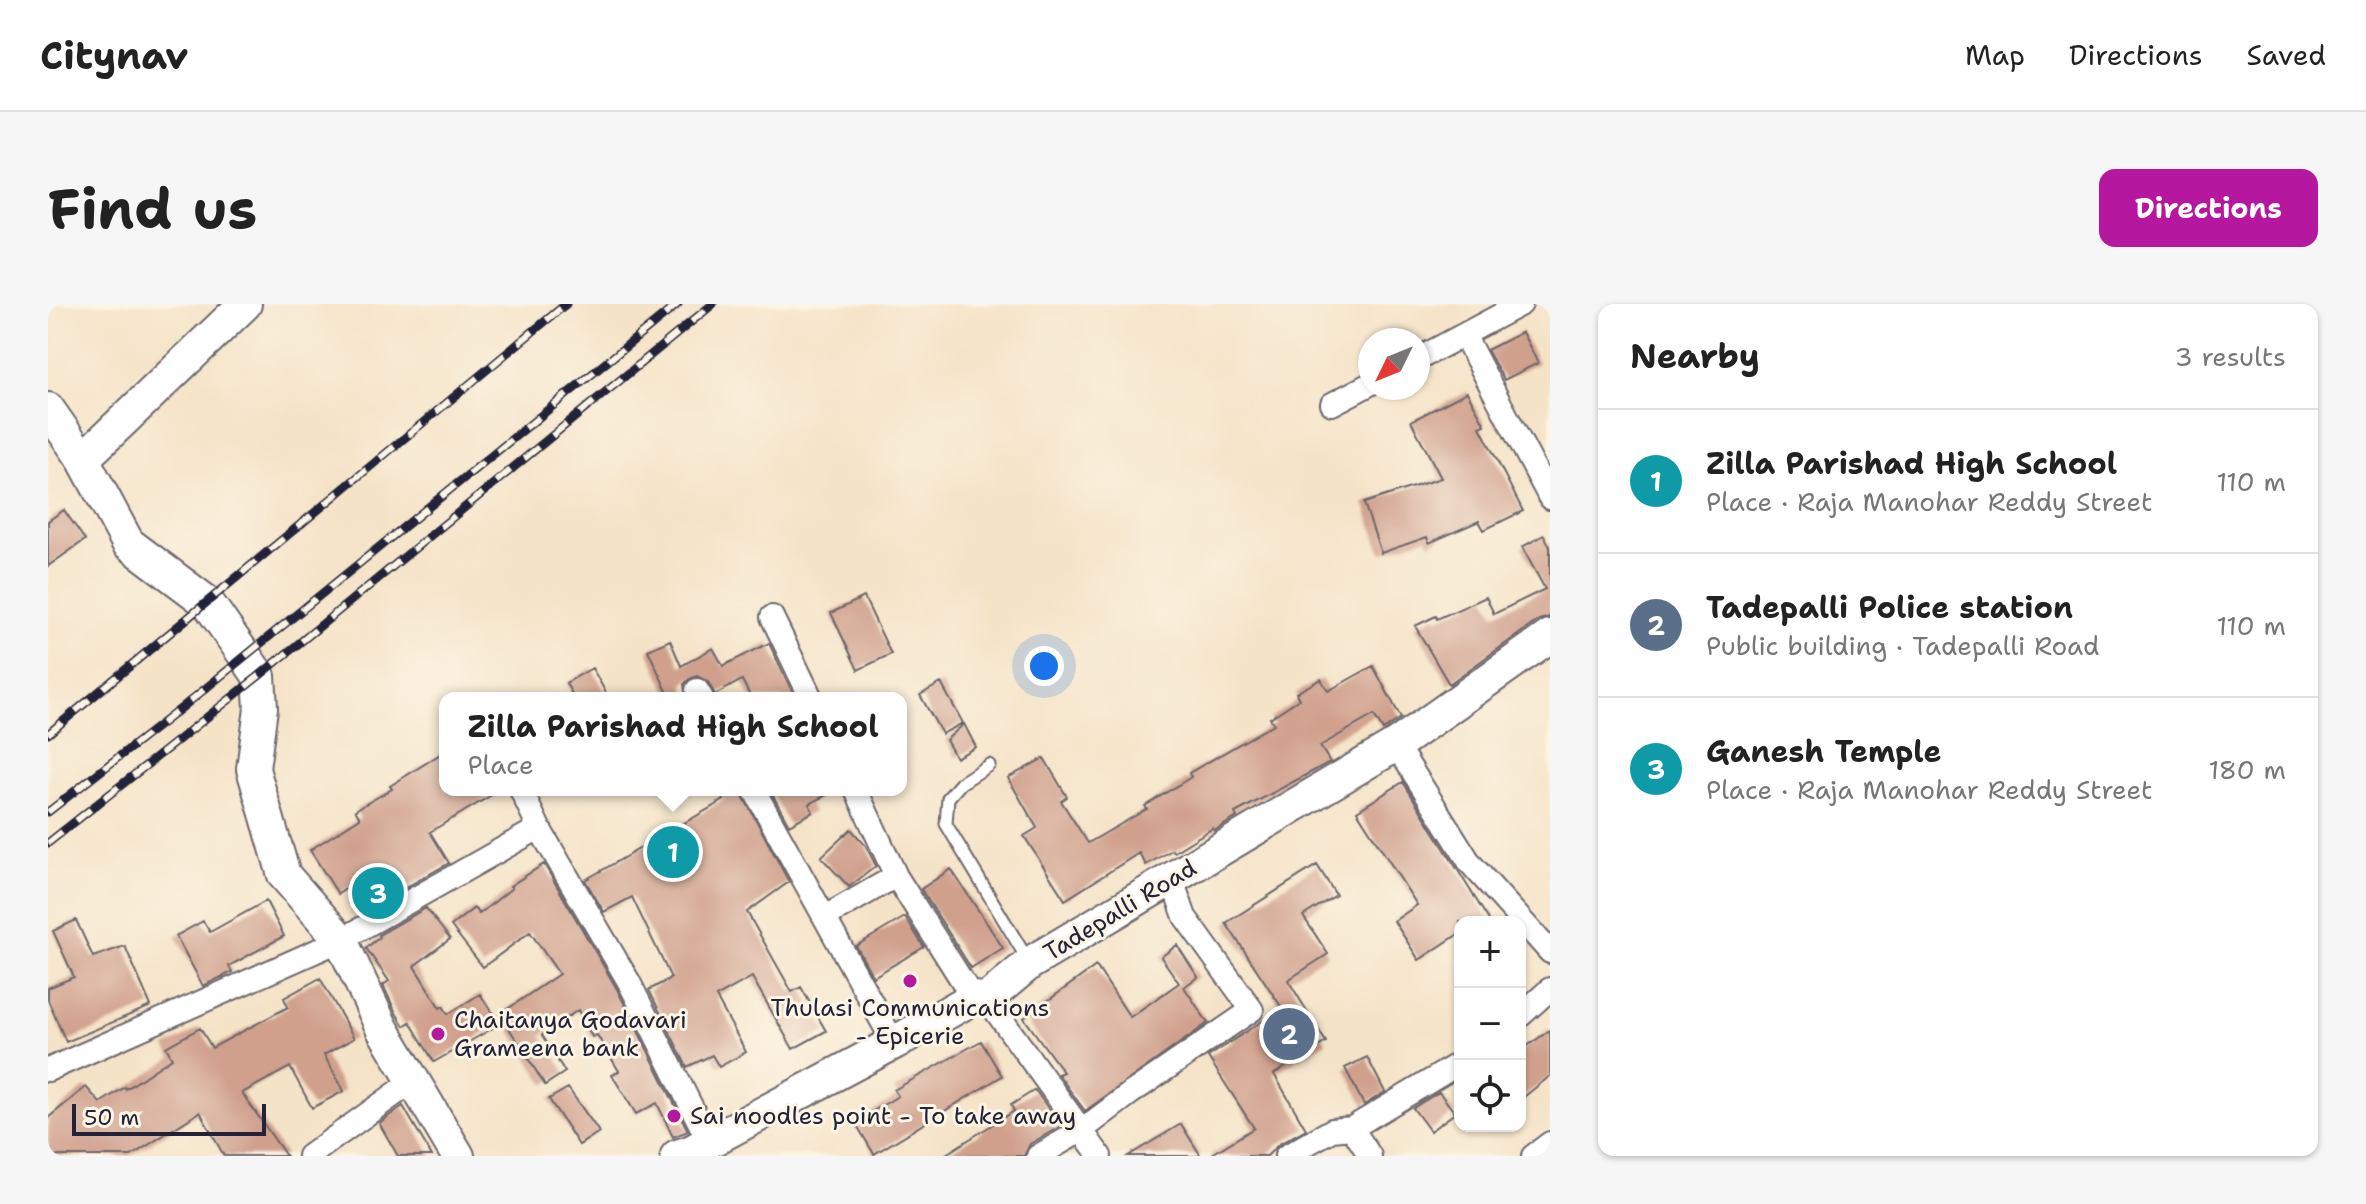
<!DOCTYPE html>
<meta charset="utf-8">
<style>
:root{--surface:#fff;--page:#f6f6f6;--text:#222;--muted:#767676;--line:#e0e0e0;--accent:#b5179e}
body{margin:0;font-family:"Shantell Sans",sans-serif;background:var(--page);color:var(--text)}
.controls{position:absolute;right:24px;bottom:24px;display:grid;overflow:hidden;border-radius:16px;box-shadow:0 2px 6px #0004}
.controls button{width:72px;height:72px;display:grid;place-items:center;padding:0;border:0;border-bottom:2px solid var(--line);background:var(--surface);color:var(--text);font:40px sans-serif}
.compass{position:absolute;left:1310px;top:24px;width:72px;height:72px;border-radius:50%;background:var(--surface);box-shadow:0 2px 6px #0004;rotate:227deg}
.scale{position:absolute;left:24px;bottom:20px;width:194px;box-sizing:border-box;padding-left:8px;border:4px solid #22223b;border-top:0;font-size:22px;line-height:28px;white-space:nowrap;color:#22223b;-webkit-text-stroke:6px #fcf5e5;paint-order:stroke}
.you{position:absolute;left:996px;top:362px;width:28px;height:28px;margin:-20px;border:6px solid #fff;border-radius:50%;background:#1a73e8;box-shadow:0 0 0 12px #1a73e833}
.badge{display:grid;place-items:center;width:52px;height:52px;border-radius:50%;background:var(--accent);color:#fff;font-size:26px;font-weight:700}
.pin{position:absolute;translate:-50% -50%;border:4px solid #fff;box-shadow:0 2px 8px #0006}
.popup{position:absolute;left:391px;top:388px;width:468px;height:104px;box-sizing:border-box;display:grid;place-content:center;border-radius:16px;background:var(--surface);filter:drop-shadow(0 2px 6px #0005);font-size:26px;white-space:nowrap;color:var(--muted)}
.popup b{font-size:30px;color:var(--text)}
.popup::after{content:'';position:absolute;left:50%;top:100%;margin-left:-16px;border:16px solid transparent;border-top-color:var(--surface)}
.list{margin:0;padding:0;list-style:none}
h2{display:flex;justify-content:space-between;align-items:center;height:104px;margin:0;padding:0 32px;font-size:34px}
h2 small{font-size:26px;font-weight:400;color:var(--muted)}
.list li{display:grid;grid-template-columns:52px 1fr auto;gap:24px;align-items:center;box-sizing:border-box;height:144px;padding:0 32px;border-top:2px solid var(--line)}
.list b{display:block;font-size:30px;white-space:nowrap}
.list p{margin:0;font-size:26px;white-space:nowrap;color:var(--muted)}
.list em{font-size:26px;font-style:normal;color:var(--muted)}
.icon{flex:none;width:44px;height:44px;fill:none;stroke:currentColor;stroke-width:2;stroke-linecap:round;stroke-linejoin:round}
.map{position:relative;flex:none;width:1502px;height:852px;overflow:hidden;border-radius:16px}
header{display:flex;align-items:center;gap:48px;box-sizing:border-box;height:112px;padding:0 40px;background:var(--surface);border-bottom:2px solid var(--line)}
header strong{font-size:38px}
nav{display:flex;gap:44px;margin-inline-start:auto;font-size:28px}
.intro{display:flex;align-items:center;justify-content:space-between;box-sizing:border-box;height:192px;padding:0 48px}
h1{margin:0;font-size:56px}
.button{padding:20px 36px;border-radius:16px;background:var(--accent);color:#fff;font-size:28px;font-weight:700}
main{display:flex;gap:48px;padding:0 48px}
aside{flex:1;background:var(--surface);border-radius:16px;box-shadow:0 2px 6px #0004}
.map>svg:first-child{display:block}
.building{fill:#d0a08d}
.lines{fill:none;stroke-linecap:round;stroke-linejoin:round}
.lane-casing{stroke:#6c666c;stroke-width:15}
.street-casing{stroke:#6c666c;stroke-width:26}
.secondary-casing{stroke:#6c666c;stroke-width:36}
.lane{stroke:#fff;stroke-width:11}
.street{stroke:#fff;stroke-width:22}
.secondary{stroke:#fff;stroke-width:32}
.rail-casing{stroke:#22223b;stroke-width:9}
.rail{stroke:#fcf5e5;stroke-width:6;stroke-dasharray:18;stroke-linecap:butt}
.poi-dot{fill:#b5179e;stroke:#fcf5e5;stroke-width:3}
.labels{text-anchor:middle;stroke-width:6;stroke-linejoin:round;paint-order:stroke}
.street-label{font-size:24px;fill:#22223b;stroke:#fcf5e5}
.poi-label{font-size:24px;fill:#22223b;stroke:#fcf5e5;text-anchor:start}
</style>
<header>
<strong>Citynav</strong>
<nav><a>Map</a><a>Directions</a><a>Saved</a></nav>
</header>
<div class="intro"><h1>Find us</h1><a class="button">Directions</a></div>
<main>
<div class="map">
<svg width="1502" height="852" viewBox="0 0 1502 852">
<rect width="100%" height="100%" fill="#fcf5e5"/>
<filter id="ink" filterUnits="userSpaceOnUse"><feTurbulence type="fractalNoise" baseFrequency=".0125" numOctaves="2"/><feDisplacementMap in="SourceGraphic" scale="16" xChannelSelector="R" yChannelSelector="G"/><feConvolveMatrix kernelMatrix="1 2 1 2 8 2 1 2 1" color-interpolation-filters="sRGB"/></filter>
<filter id="wash" filterUnits="userSpaceOnUse"><feTurbulence type="fractalNoise" baseFrequency=".006" numOctaves="4" result="noise"/><feDisplacementMap in="SourceGraphic" scale="32" xChannelSelector="R" yChannelSelector="G"/><feGaussianBlur stdDeviation="1.8" result="paint"/><feColorMatrix in="noise" values="0 0 0 0 0 0 0 0 0 0 0 0 0 0 0 0 0 1.4 0 .05"/><feComposite in="paint" operator="in"/></filter>
<g filter="url(#wash)">
<rect width="100%" height="100%" fill="#f5e3c8"/>
<g id="blocks">
<path class="building" d="M1474,28L1490,59L1456,76L1439,46Z
M1419,88L1437,121L1432,123L1475,207L1436,226L1431,217L1381,239L1379,233L1333,249L1316,199L1393,174L1363,117Z
M16,206L37,236L0,262V217Z
M1496,231L1502,243V313L1491,316L1401,380L1367,322L1388,312L1389,315L1438,293L1446,310L1497,285L1474,243Z
M816,293L843,350L810,366L783,309Z
M622,336L633,362L665,344L675,362L721,339L747,394H703L694,376L667,391L660,378L649,372L641,375L636,380L638,394H622L600,346Z
M1325,362L1353,414L1335,426L1326,411L1272,442L1282,458L1187,509L1189,513L1166,527L1165,524L1126,548L1124,546L1098,561L1091,549L1017,596L976,532L989,524L960,474L996,454L1019,493L1013,497L1040,539L1099,505L1097,502L1143,473L1141,469L1226,420L1222,414L1251,395L1248,389L1273,375L1280,387Z
M544,364L561,394H526L518,379Z
M893,379L915,419L894,430L872,391Z
M916,420L928,443L908,454L898,436Z
M397,447V486H452L382,528L401,559L316,607L302,582L290,590L262,546L312,514L307,506L344,485L342,482Z
M1355,478L1442,618H1412V629L1371,656L1346,617L1369,601L1309,507Z
M671,486H692L741,578L699,608L744,688L753,683L778,727L745,745L704,673L668,693L698,748L671,763L664,751L639,763L601,686L623,674L584,593L556,608L537,576L676,496Z
M722,486H788L761,500L765,508L741,521Z
M803,525L818,542L828,562L801,583L773,553Z
M496,560L569,685L640,827L625,833L609,799L588,810L564,771L571,767L549,731L544,733L530,706L494,731L517,768L497,781L452,710L511,670L482,628L435,663L403,622L426,604L431,610L464,584L462,582Z
M1269,561L1288,591L1255,612L1280,650L1240,676L1278,738L1226,770L1258,825L1231,840L1219,852H1161L1206,824L1160,753L1234,704L1178,619Z
M903,565L955,644L923,664L873,585Z
M218,597L236,632L181,662L184,668L155,682L128,632L155,617L162,628Z
M378,604L402,635L366,662L392,704L395,702L400,710L432,690L452,720L386,758L362,718L356,722L348,709L335,681L341,677L318,644L332,633L331,631Z
M857,613L876,643L825,673L808,642Z
M28,616L45,653L77,642L103,702L18,738L0,696V684L26,673L5,627Z
M1129,641L1150,673L1136,683L1160,719L1037,807L1010,770L1015,768L976,714L1048,662L1082,713L1131,679L1113,653Z
M272,674L306,734L276,751L296,787L264,804L242,763L194,789L238,852H176L152,808L83,852H0V814L38,783L52,799L77,783L78,785L124,754L118,743L152,724L164,744L240,703L236,694Z
M1502,726V772L1472,796V747Z
M933,737L954,772L826,850L807,818L850,792L846,786Z
M1319,753L1337,788L1316,801L1297,764Z
M520,784L551,828L531,841L501,795Z
M987,786L1013,822L982,840L976,852H895L966,807L963,801Z
M1391,788L1407,809L1382,827L1365,804Z
M355,802L384,852H350L331,819Z
M1133,820L1153,852H1080Z"/>
</g>
</g>
<g filter="url(#ink)">
<use href="#blocks" fill-opacity="0" stroke="#6c666c" stroke-width="2"/>
<g class="lines">
<g class="lane-casing">
<path id="lane" d="M941,461L913,479L900,494L898,520L981,658"/>
</g>
<g class="street-casing">
<path id="street" d="M1416,31L1502,194
M1370,55L1473,0
M1284,100L1322,80
M724,313L763,394
M649,386L654,394
M1348,441L1422,559L1502,648
M473,486L491,524L581,678L661,838
M706,486L846,739
M808,486L848,572L925,694
M777,613L848,572
M939,695L1052,852
M1472,712L1502,685
M0,766L293,636L491,524
M1304,824L1322,852
M261,852L365,777
M990,852L1034,826L1083,789L1204,706L1137,613L1124,576
M1238,852L1284,826L1304,824L1412,759
M1485,852L1502,839"/>
</g>
<g class="secondary-casing">
<path id="secondary" d="M0,105L35,155L80,239L160,299L211,372L213,404L205,465L236,571L293,636L334,724L410,852
M35,155L197,0
M629,852L642,848L846,739L925,694L939,695L982,659L1348,441L1502,332"/>
</g>
<use href="#lane" class="lane"/>
<use href="#street" class="street"/>
<use href="#secondary" class="secondary"/>
<g class="rail-casing">
<path id="rail" d="M0,430L518,0
M0,508L131,406L630,0
M0,539L211,372L665,0"/>
</g>
<use href="#rail" class="rail"/>
</g>
</g>
<g class="poi-dot">
<circle cx="862" cy="677" r="8"/>
<circle cx="390" cy="730" r="8"/>
<circle cx="626" cy="812" r="8"/>
</g>
<g class="labels">
<g class="street-label">
<text transform="translate(1072 606) rotate(-31)" y="8">Tadepalli Road</text>
</g>
<g class="poi-label">
<text x="862" y="712" text-anchor="middle">Thulasi Communications<tspan x="862" dy="28">- Epicerie</tspan></text>
<text x="406" y="724">Chaitanya Godavari<tspan x="406" dy="28">Grameena bank</tspan></text>
<text x="642" y="820">Sai noodles point - To take away</text>
</g>
</g>
</svg>
<div class="controls">
<button>+</button>
<button>−</button>
<button><svg class="icon" aria-label="locate" viewBox="0 0 24 24"><circle cx="12" cy="12" r="6"/><path d="M12 2v4M12 18v4M2 12h4M18 12h4"/></svg></button>
</div>
<svg class="compass" viewBox="-18 -18 36 36"><path d="M0-13l5 13h-10z" fill="#e53935"/><path d="M0 13l5-13h-10z" fill="#767676"/></svg>
<div class="scale">50 m</div>
<div class="you"></div>
<div class="pin badge" style="left:625px;top:548px;background:#0f9aa8">1</div>
<div class="popup"><b>Zilla Parishad High School</b>Place</div>
<div class="pin badge" style="left:1241px;top:730px;background:#5c6f8a">2</div>
<div class="pin badge" style="left:330px;top:589px;background:#0f9aa8">3</div>
</div>
<aside>
<h2>Nearby<small>3 results</small></h2>
<ul class="list">
<li><span class="badge" style="background:#0f9aa8">1</span><div><b>Zilla Parishad High School</b><p>Place · Raja Manohar Reddy Street</p></div><em>110 m</em></li>
<li><span class="badge" style="background:#5c6f8a">2</span><div><b>Tadepalli Police station</b><p>Public building · Tadepalli Road</p></div><em>110 m</em></li>
<li><span class="badge" style="background:#0f9aa8">3</span><div><b>Ganesh Temple</b><p>Place · Raja Manohar Reddy Street</p></div><em>180 m</em></li>
</ul>
</aside>
</main>
